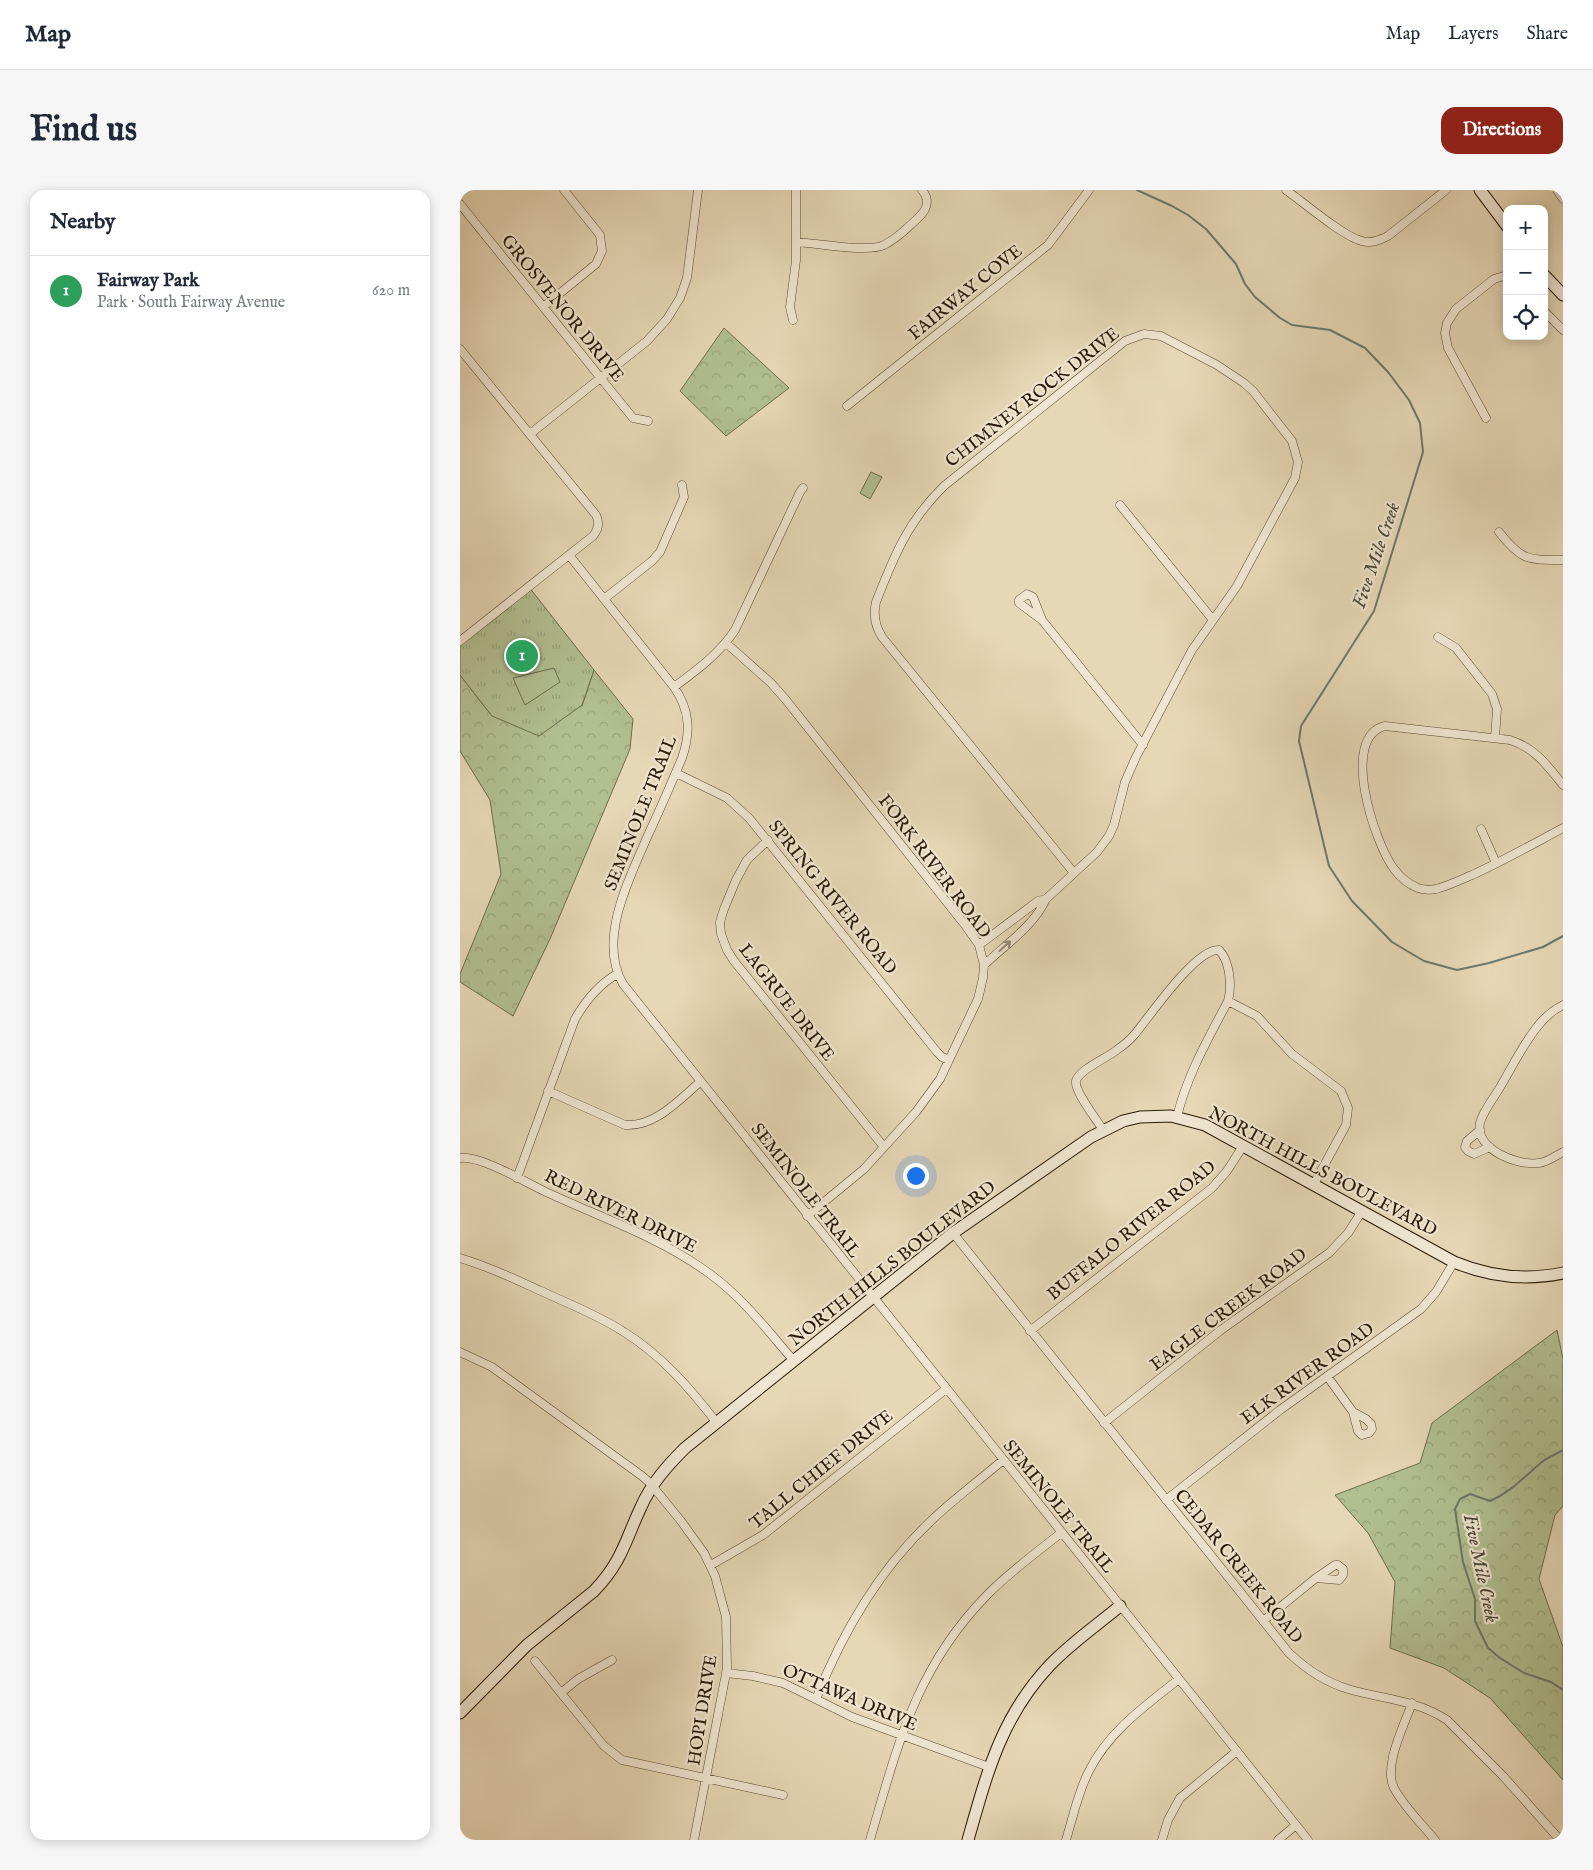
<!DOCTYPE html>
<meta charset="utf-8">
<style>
:root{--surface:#fff;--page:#f6f6f7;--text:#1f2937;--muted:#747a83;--line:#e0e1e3;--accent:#8f2418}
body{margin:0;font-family:"IM FELL English",serif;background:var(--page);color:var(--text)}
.controls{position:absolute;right:15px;top:15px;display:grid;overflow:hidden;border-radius:10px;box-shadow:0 2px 12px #0003}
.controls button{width:45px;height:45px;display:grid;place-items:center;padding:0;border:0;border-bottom:1px solid var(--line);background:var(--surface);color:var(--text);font:25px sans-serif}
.you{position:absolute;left:455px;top:985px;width:18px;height:18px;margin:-12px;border:4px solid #fff;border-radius:50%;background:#1a73e8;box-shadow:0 0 0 8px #1a73e833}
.badge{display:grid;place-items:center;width:32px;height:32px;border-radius:50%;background:var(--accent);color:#fff;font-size:16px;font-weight:700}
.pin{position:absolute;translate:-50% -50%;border:2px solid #fff;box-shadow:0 1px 5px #0006}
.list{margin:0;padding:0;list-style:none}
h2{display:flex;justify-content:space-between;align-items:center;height:65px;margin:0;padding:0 20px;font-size:21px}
h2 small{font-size:16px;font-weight:400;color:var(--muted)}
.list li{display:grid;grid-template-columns:32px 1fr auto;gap:15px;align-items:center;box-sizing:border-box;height:70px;padding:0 20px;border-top:1px solid var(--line)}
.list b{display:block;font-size:19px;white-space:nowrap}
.list p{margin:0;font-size:16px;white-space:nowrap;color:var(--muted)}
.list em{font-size:16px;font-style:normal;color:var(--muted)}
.icon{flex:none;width:28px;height:28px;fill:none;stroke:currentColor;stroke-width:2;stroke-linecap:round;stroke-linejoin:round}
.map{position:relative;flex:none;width:1103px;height:1650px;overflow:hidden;border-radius:15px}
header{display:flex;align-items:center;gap:30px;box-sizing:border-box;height:70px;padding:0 25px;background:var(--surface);border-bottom:1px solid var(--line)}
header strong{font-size:24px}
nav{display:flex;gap:28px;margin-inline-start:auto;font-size:18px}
.intro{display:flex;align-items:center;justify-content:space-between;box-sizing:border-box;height:120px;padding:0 30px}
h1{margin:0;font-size:35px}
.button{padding:12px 22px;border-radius:15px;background:var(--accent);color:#fff;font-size:18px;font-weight:700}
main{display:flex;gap:30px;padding:0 30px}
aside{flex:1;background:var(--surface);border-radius:15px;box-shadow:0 2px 12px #0003}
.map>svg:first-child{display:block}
.forest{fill:url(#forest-crowns);stroke:#6e6c4b}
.park{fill:url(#park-tufts);stroke:#6e6c4b}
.garden{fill:#b1bf91;stroke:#6e6c4b}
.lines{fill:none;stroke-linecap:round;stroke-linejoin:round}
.stream{stroke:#6b796c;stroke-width:2}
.street-casing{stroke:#594831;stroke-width:9}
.secondary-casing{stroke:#2a1905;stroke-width:13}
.street{stroke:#efe5d0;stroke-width:8}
.secondary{stroke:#efe5d0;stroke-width:11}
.oneway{stroke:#968975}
.labels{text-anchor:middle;stroke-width:4.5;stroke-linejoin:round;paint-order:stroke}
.street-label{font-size:18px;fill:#2a1905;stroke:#efe5d0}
.water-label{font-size:19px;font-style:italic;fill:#4a4939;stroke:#efe5d0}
</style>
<header>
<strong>Map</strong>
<nav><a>Map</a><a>Layers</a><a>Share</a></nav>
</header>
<div class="intro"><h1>Find us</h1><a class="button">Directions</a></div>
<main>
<aside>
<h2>Nearby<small></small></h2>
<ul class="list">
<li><span class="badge" style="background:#2e9e5b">1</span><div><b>Fairway Park</b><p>Park · South Fairway Avenue</p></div><em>620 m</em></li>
</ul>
</aside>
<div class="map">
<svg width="1103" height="1650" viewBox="0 0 1103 1650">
<defs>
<pattern id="forest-crowns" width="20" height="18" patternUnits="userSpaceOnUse" patternTransform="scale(1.25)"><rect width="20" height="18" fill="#b1bf91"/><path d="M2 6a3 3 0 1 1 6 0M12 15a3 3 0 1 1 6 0" fill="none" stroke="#98a47c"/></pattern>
<pattern id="park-tufts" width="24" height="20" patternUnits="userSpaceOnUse" patternTransform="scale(1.25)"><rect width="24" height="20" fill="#b1bf91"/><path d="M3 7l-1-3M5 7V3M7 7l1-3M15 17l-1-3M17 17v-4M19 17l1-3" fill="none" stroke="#98a47c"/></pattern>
</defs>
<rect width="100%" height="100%" fill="#e6d7b6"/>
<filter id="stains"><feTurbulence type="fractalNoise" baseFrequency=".004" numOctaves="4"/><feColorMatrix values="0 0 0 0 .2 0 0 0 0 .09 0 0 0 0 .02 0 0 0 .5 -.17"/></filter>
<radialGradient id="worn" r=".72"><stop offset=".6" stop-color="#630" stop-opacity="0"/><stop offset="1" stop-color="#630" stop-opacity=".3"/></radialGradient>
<path class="forest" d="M264,138L329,198L266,246L220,201Z
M134,480L173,529L170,559L90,749L53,826L0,792V784L41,684L30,610L0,561V485L32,526L122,516Z
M1097,1140L1103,1169V1316L1095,1325L1079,1389L1103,1457V1590L1030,1508L984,1478L930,1458L935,1392L908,1343L875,1305L960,1273L972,1233Z"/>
<path class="park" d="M69,397L134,480L122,515L79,546L32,526L0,485V451Z"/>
<path class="garden" d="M411,282L422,287L410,309L400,303Z
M94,478L100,492L65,515L53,488Z"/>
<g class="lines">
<path class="stream" d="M677,0L712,16L728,25L746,39L776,74L785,94L795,107L820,128L832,135L870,140L905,158L928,182L949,210L960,233L963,262L914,421L841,536L839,551L869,676L892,711L932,752L964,771L997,780L1029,773L1083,757L1103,746
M1103,1260C1096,1264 1088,1267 1082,1272C1065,1286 1051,1302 1030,1311L1010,1304L1000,1309L995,1319L1003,1372L1015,1409V1431L1028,1458L1040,1468L1064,1483L1091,1492L1103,1500"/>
<g class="street-casing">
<path id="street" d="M826,0C843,12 884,47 902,51C911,54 920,50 928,46L986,0
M1097,0L1103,9
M0,14L173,228L188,231
M336,52C356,53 408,63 424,55C437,49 447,38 457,29C467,20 471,11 462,0
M83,117L136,74L142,61L140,45L104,0
M1084,121L1103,140
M333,130L330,117L336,70V0
M0,159L136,325C140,333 138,340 133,346L0,451
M387,216L588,55L629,0
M1026,228L988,158L985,143L987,133L996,119L1034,89L1047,85
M70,244L187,151L207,129L220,108L227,88L238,0
M660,315L753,430
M1039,342C1062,371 1068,370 1103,370
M109,365L214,497C230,520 231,542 222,568C211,594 200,620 188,645C170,688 137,749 163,794L848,1650
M144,409L192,371L200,362L224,307L222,295
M582,430L573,407L567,404L559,410V413L582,430L683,555
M978,447L996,458L1032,504L1037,519L1035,548
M266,453L311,493L326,510L505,735L519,755L524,775L523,788L518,809L480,889L456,922L404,979L347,1026
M214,497C237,480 259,464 275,440L340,302L343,298
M216,583L267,608L289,628L477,862L482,867L489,870
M1103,595C1087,575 1075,558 1050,550L925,536C879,547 915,654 934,679C940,687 948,694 958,698C964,700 970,700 976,699C988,696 1000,690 1012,685C1043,671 1073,654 1103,638
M1021,639L1036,673
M308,650L287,670L276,690L264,719L260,732L261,744L267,760L274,771L424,957
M519,755L578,711L586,709
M524,775C545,755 574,736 586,709L637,662L649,646L654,635L665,592L676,567L732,460L777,396L835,288L838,272L832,251L793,201L784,193L757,175L701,146L684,144L665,151L484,296C448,331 434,366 416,412C413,425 415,436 422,447L614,683
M1103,815C1093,820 1084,828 1077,837C1062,856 1051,879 1039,899C1033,909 1023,921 1020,933C1015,960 1058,976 1079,973C1088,972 1095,966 1103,962
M88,901L165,935C195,937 219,910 240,892
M717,927C727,885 748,849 768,811
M643,940C637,930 614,901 616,891C619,879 648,868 658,859C664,855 670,850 675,844C690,826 736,758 759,760C770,771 772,796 768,811L797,826L832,864L881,901L888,918L886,935L854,994
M1020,940L1007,951L1005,957L1008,961L1014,964L1030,957
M0,968C20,965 65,992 84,1001C139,1027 200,1047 250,1084C283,1108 307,1140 334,1171
M57,988L115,829C126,810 138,795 157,784
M493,1043L829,1463C846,1479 865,1492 888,1499C922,1509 957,1510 987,1530L1043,1586L1100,1650
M0,1068C28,1076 55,1089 81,1101C109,1114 138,1125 164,1142C201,1165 230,1198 256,1232
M570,1141L752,998L767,981L783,956
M0,1162L32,1177L182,1286L190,1293L221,1331L244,1363L255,1386L266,1427L267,1478L234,1650
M867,1186L893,1222
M893,1222L906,1229L911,1234L912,1239L909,1243L902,1245L898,1241Z
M644,1233L761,1140L869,1063L888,1043L902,1021
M706,1310L820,1220L961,1119L976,1102L994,1072
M251,1375L303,1345L486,1199
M875,1375H878L883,1379V1385L879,1390L856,1388Z
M803,1431L856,1388
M75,1471L144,1556L162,1570L323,1605
M266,1483L293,1486L323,1493L392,1527L529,1577
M101,1503L118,1489L152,1470
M356,1509C383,1441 419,1379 473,1329C495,1308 520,1290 543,1270
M952,1513C944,1536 923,1576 934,1598C944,1617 962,1634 975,1650
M410,1650C438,1554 456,1477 528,1404C551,1381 577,1362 601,1343
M606,1650C613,1627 618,1602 629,1581C649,1541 685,1516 719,1489
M702,1650L708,1630L720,1608L777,1561
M818,1650L836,1635"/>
</g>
<g class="secondary-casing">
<path id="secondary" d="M1020,0L1047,36
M1084,85L1103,105
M0,1523L67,1455L134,1401C162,1372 165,1351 181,1317C191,1294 207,1276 225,1258L493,1043L631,947L663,931L680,927L711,926L745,935L994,1072C1030,1087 1065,1091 1103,1083
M508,1650C527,1583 541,1527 590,1475C611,1453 637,1435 660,1416"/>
</g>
<use href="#street" class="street"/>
<use href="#secondary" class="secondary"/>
</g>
<defs><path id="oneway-shaft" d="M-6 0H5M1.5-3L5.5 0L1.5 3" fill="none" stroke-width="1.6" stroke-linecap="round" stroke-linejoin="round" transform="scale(1.25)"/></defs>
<use class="oneway" href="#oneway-shaft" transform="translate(545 756) rotate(-42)"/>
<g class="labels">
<g class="street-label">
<text transform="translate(505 102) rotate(-39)" y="6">FAIRWAY COVE</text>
<text transform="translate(103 118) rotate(51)" y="6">GROSVENOR DRIVE</text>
<text transform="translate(572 207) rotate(-38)" y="6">CHIMNEY ROCK DRIVE</text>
<text transform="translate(180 623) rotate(-68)" y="6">SEMINOLE TRAIL</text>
<text transform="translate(475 676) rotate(53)" y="6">FORK RIVER ROAD</text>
<text transform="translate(373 707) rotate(51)" y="6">SPRING RIVER ROAD</text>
<text transform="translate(327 812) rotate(52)" y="6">LAGRUE DRIVE</text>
<text transform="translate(863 981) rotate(28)" y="6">NORTH HILLS BOULEVARD</text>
<text transform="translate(346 1000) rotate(52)" y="6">SEMINOLE TRAIL</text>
<text transform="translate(161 1021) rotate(26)" y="6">RED RIVER DRIVE</text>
<text transform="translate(671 1040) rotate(-39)" y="6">BUFFALO RIVER ROAD</text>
<text transform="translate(432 1073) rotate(-38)" y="6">NORTH HILLS BOULEVARD</text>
<text transform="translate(768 1119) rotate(-37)" y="6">EAGLE CREEK ROAD</text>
<text transform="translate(847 1183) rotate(-36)" y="6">ELK RIVER ROAD</text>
<text transform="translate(361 1279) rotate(-39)" y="6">TALL CHIEF DRIVE</text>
<text transform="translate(599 1316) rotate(51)" y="6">SEMINOLE TRAIL</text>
<text transform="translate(779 1376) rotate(51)" y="6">CEDAR CREEK ROAD</text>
<text transform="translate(390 1507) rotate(23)" y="6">OTTAWA DRIVE</text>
<text transform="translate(242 1520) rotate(-81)" y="6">HOPI DRIVE</text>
</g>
<g class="water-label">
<text transform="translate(915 365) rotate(-71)" y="7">Five Mile Creek</text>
<text transform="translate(1022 1378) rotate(78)" y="7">Five Mile Creek</text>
</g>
</g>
<rect width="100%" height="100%" filter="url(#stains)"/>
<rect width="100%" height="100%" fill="url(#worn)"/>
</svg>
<div class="controls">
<button>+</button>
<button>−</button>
<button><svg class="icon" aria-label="locate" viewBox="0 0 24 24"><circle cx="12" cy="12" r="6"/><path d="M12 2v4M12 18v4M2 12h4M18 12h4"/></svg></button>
</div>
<div class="you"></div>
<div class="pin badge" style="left:62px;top:466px;background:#2e9e5b">1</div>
</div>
</main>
